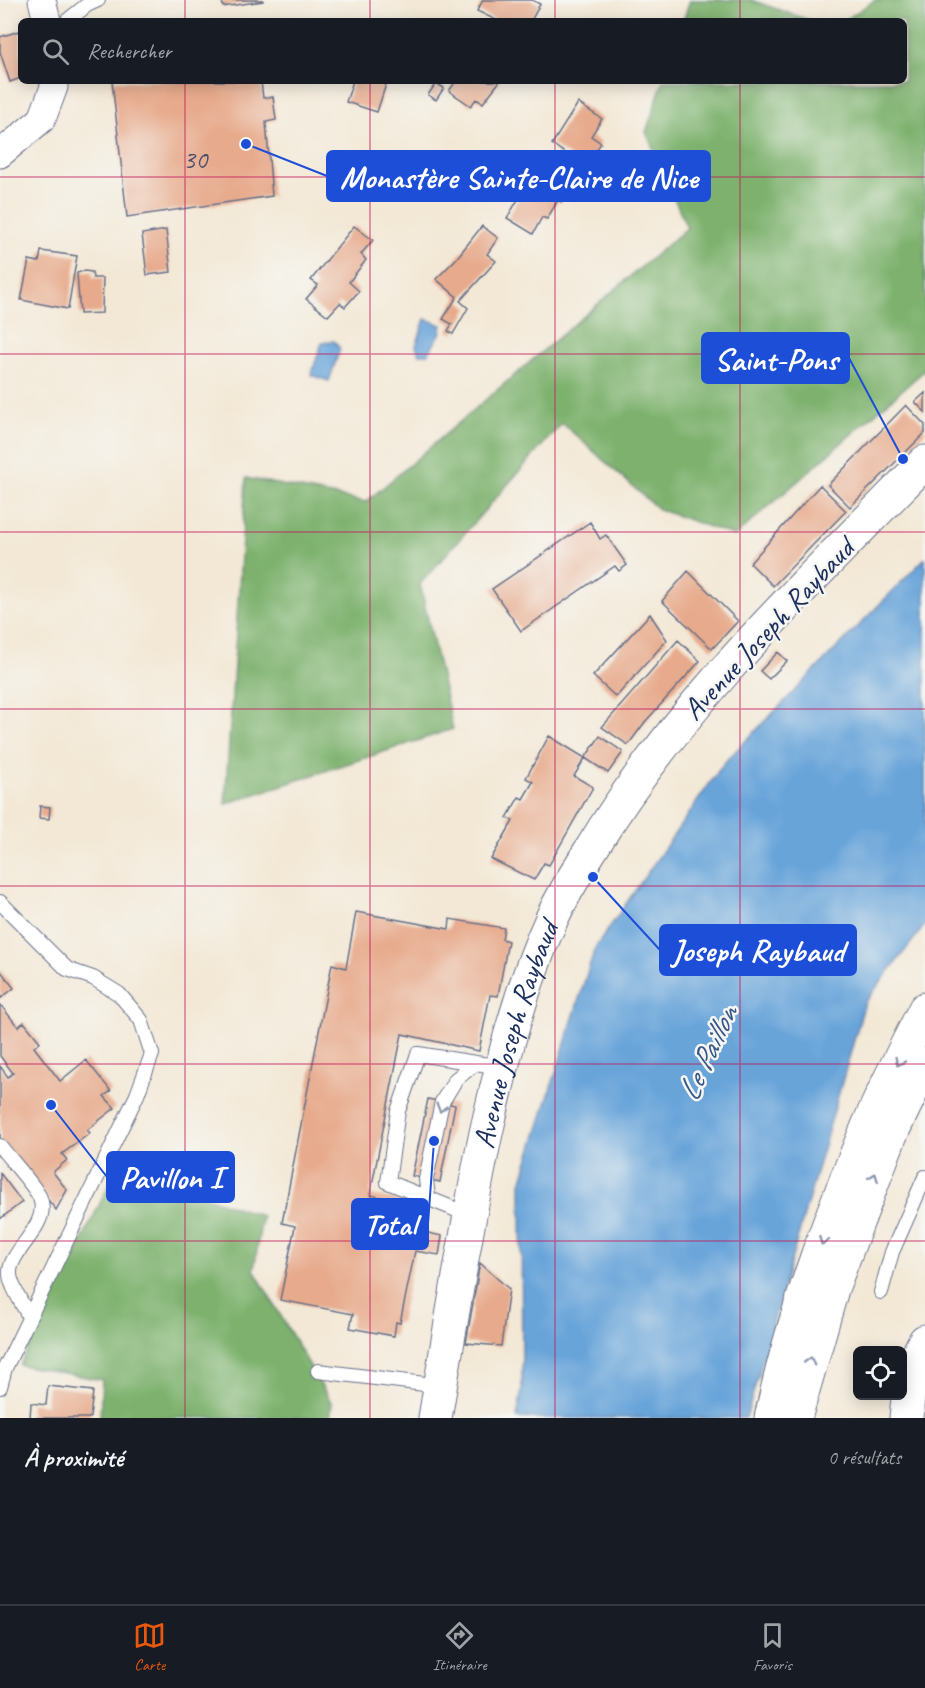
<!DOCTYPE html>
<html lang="fr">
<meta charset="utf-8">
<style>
:root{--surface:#171b24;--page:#242831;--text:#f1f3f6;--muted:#9ea1a6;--line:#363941;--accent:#ea580c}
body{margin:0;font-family:Caveat,sans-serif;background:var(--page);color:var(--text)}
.controls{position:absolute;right:18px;bottom:18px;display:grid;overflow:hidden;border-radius:9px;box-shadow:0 3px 15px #0003}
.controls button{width:54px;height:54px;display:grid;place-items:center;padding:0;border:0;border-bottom:2px solid var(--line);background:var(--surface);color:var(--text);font:30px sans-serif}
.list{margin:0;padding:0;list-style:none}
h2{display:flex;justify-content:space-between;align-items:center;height:78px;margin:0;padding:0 24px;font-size:26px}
h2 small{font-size:20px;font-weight:400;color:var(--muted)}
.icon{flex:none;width:33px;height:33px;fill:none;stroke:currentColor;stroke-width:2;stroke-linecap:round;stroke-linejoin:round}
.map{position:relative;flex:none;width:925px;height:1418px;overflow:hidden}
.search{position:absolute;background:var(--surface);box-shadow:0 3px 15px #0003;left:18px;right:18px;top:18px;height:66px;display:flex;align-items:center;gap:15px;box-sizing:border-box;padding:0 21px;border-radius:9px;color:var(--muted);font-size:22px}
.sheet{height:186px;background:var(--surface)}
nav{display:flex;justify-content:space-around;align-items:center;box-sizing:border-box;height:84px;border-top:2px solid var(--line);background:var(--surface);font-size:16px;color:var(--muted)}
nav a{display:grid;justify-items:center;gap:3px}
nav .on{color:var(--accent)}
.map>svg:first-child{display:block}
.forest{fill:#7db16d;stroke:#4c7066;stroke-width:1.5}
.water{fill:#69a4d9;stroke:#426a9c;stroke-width:1.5}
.building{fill:#e7aa8c}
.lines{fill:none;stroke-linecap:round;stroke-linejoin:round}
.lane-casing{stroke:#677088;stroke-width:16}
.street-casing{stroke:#677088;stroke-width:29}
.secondary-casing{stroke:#677088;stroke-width:35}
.primary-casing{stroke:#677088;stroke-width:35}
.lane{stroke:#fff;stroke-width:14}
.street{stroke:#fff;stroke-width:27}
.secondary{stroke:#fff;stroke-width:33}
.primary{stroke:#fff;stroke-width:33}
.oneway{stroke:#8d97ae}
.grid{fill:none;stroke:#c2185b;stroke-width:1.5;stroke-opacity:0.55}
.labels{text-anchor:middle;stroke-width:5;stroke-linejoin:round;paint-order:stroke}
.number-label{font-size:27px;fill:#4e4e6a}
.street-label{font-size:30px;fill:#1b2f5e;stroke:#f6f6f2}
.water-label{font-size:32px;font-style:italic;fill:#365889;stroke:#f6f6f2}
.leader{fill:none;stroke:#1d4ed8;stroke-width:2}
.callout-dot{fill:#1d4ed8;stroke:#f6f6f2;stroke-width:2}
.callout{fill:#1d4ed8;stroke:#1d4ed8;stroke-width:2}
.callout-label{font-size:32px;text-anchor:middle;font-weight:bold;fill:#fff}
</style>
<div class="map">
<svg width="925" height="1418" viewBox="0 0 925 1418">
<rect width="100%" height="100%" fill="#f6f6f2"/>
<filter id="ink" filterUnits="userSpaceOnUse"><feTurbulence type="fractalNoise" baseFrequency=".0167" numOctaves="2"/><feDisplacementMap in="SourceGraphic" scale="12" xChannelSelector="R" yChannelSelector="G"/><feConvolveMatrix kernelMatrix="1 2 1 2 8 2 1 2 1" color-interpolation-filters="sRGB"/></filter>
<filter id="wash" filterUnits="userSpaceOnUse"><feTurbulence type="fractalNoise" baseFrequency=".008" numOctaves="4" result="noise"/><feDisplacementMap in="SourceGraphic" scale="24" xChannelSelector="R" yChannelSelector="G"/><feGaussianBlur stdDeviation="1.35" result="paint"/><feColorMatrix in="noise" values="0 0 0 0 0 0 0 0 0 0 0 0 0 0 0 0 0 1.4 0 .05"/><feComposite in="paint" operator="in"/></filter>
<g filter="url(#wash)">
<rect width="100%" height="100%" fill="#f3e8d6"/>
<path class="forest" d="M690,0H751L811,21H683Z
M875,0H925V370L735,536L658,509L562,423L420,584L453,729L225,804L246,478L366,502L687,228L646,132L663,81H904V21H844Z
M118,1167L262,1216L254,1270L332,1404L330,1418H100L102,1380L20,1365Z"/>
<path class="water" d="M425,319L442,325L440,334L428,354H419L416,346Z
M334,341L340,349L329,381L311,375L322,343Z
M925,558V925L865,1002L746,1418H517L522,1389L521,1183L595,948L724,763Z"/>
<g id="blocks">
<path class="building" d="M222,0H263V1L223,7Z
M483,0H532L540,4L531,21H498L477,11Z
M19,31L21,38V78L10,82L0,52V37Z
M112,81H261L263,98L273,97L276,120L266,122L272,196L127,217Z
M353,81H387L377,112L346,102Z
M456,81H500L483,103L476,99L471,106L449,91Z
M436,83L444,88L436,100L428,95Z
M578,103L602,119L591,136L601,143L595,152L598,155L588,169L552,144Z
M535,171L568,191L561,202L558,200L547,219L542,217L533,234L507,218Z
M354,226L373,240L361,254L366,260L349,282L359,291L345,307L340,303L328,316L306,299L318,285L311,280Z
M482,226L498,238L487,254L496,261L460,301L468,308L453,334L448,331L452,324L443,319L457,297L436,279L456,259Z
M166,230L171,272L147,275L142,234Z
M41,251L77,256L68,309L21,300L29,260L39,262Z
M84,271L92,272L93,278H103L102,313L80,314L77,273Z
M925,393V412L915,402Z
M906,405L925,425V433L850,507L828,485Z
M820,485L846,511L773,586L750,563Z
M590,522L600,539L606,535L627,565L619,571L615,566L521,631L492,589Z
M688,571L738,621L712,649L662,601Z
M650,614L667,640L616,697L593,676Z
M678,640L700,661L645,722L628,745L602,727Z
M778,652L787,661L769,679L760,671Z
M549,736L585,758L574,776L593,787L549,865L544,863L534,880L491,859L513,821L507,818L519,797L523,799L533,782L526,778Z
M600,736L623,752L608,773L585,758Z
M40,806L50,807L49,819L39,818Z
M356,912L449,929L450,919L504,928L502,939L508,941L498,996L490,995L479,1051L402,1034L370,1195L406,1202L401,1227L442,1236L439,1255L415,1251L400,1323L396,1322L394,1336L350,1328L353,1314L280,1300L295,1226L282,1223L332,964L346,968Z
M0,970L14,988L0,999Z
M0,1004L18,1027L24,1022L40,1042L34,1047L60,1081L86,1060L111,1091L104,1096L115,1108L87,1130L90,1133L62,1154L67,1160L53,1172L67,1190L56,1210L0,1140V1066L8,1077L13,1073L0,1056Z
M428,1099L455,1105L440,1182L412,1176Z
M0,1173L22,1202L0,1219Z
M480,1263L509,1289L501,1346L466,1343Z
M48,1386L93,1391L90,1418H30L31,1403L46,1405Z"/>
</g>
</g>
<g filter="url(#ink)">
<use href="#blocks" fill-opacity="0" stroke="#677088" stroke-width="1.5"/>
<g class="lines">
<g class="lane-casing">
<path id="lane" d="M67,21L87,5L98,0
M0,902L67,969L93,978L119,994L141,1020L152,1054L137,1095L5,1368L0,1387
M0,1146C9,1158 36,1187 40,1198C51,1226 8,1251 10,1274C10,1285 24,1306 29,1317
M428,1198L426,1179L442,1102L456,1079L476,1063
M469,1215L388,1182L398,1111L418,1054L501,1067
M881,1292L892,1252L925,1177
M318,1371L441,1386"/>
</g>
<g class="street-casing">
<path id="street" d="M42,0L47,21
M0,154L42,119L54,87V81"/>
</g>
<g class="secondary-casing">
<g id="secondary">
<path id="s1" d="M435,1418C451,1323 466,1228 486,1133C503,1059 521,986 553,916C564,893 578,870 592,848C680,702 807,584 925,462"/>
<path d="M906,1418C908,1394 912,1361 925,1341"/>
</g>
</g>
<g class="primary-casing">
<path id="primary" d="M771,1418C792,1317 829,1219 869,1124C886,1085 906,1047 925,1009
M795,1418L833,1286L891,1134L925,1064"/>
</g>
<use href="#lane" class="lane"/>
<use href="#street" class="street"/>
<use href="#secondary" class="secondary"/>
<use href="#primary" class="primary"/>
</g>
<defs><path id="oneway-chevron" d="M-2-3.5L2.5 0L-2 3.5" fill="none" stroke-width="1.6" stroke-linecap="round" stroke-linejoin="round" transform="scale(1.5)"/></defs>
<g class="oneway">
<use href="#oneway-chevron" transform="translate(899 1062) rotate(116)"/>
<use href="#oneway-chevron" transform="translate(441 1108) rotate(106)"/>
<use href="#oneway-chevron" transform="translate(874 1177) rotate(-69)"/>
<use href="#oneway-chevron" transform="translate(823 1241) rotate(111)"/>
<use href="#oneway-chevron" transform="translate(810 1361) rotate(-74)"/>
</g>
</g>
<path class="grid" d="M185,0V21M370,0V21M555,0V21M740,0V21M185,81V1418M370,81V1418M555,81V1418M740,81V1418M0,177H925M0,354H925M0,532H925M0,709H925M0,886H925M0,1064H925M0,1241H925"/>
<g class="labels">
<g class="number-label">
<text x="195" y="168">30</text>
</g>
<g class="street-label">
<text transform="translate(768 629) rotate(-47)" y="10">Avenue Joseph Raybaud</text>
<text dy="10" stroke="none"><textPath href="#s1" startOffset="392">Avenue Joseph Raybaud</textPath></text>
</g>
<g class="water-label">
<text transform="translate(707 1053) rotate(-65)" y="11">Le Paillon</text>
</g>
</g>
<path class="leader" d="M246 144L327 176M903 459L849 358M593 877L660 950M51 1105L107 1177M434 1141L428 1224"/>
<g class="callout-dot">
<circle cx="246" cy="144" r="6"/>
<circle cx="903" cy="459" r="6"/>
<circle cx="593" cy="877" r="6"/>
<circle cx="51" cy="1105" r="6"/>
<circle cx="434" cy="1141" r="6"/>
</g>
<g class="callout">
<rect x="327" y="151" width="383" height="50" rx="6"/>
<rect x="702" y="333" width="147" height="50" rx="6"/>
<rect x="660" y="925" width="196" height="50" rx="6"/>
<rect x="107" y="1152" width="127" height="50" rx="6"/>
<rect x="352" y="1199" width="76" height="50" rx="6"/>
</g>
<g class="callout-label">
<text x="519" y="188">Monastère Sainte-Claire de Nice</text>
<text x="776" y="370">Saint-Pons</text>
<text x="758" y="961">Joseph Raybaud</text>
<text x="171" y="1188">Pavillon I</text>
<text x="390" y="1235">Total</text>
</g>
</svg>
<div class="controls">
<button><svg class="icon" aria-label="locate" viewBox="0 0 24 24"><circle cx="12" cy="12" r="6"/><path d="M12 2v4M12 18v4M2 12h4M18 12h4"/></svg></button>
</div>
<div class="search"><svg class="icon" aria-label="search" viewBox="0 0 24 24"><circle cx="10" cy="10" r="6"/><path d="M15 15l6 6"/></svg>Rechercher</div>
</div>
<section class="sheet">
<h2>À proximité<small>0 résultats</small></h2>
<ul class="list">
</ul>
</section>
<nav>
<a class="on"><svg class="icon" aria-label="map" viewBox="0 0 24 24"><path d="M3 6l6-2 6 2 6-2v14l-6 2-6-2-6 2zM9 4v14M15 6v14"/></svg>Carte</a>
<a><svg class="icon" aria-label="directions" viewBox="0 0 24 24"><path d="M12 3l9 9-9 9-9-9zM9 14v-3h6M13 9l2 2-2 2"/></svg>Itinéraire</a>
<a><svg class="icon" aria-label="saved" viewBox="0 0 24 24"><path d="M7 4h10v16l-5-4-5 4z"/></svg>Favoris</a>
</nav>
